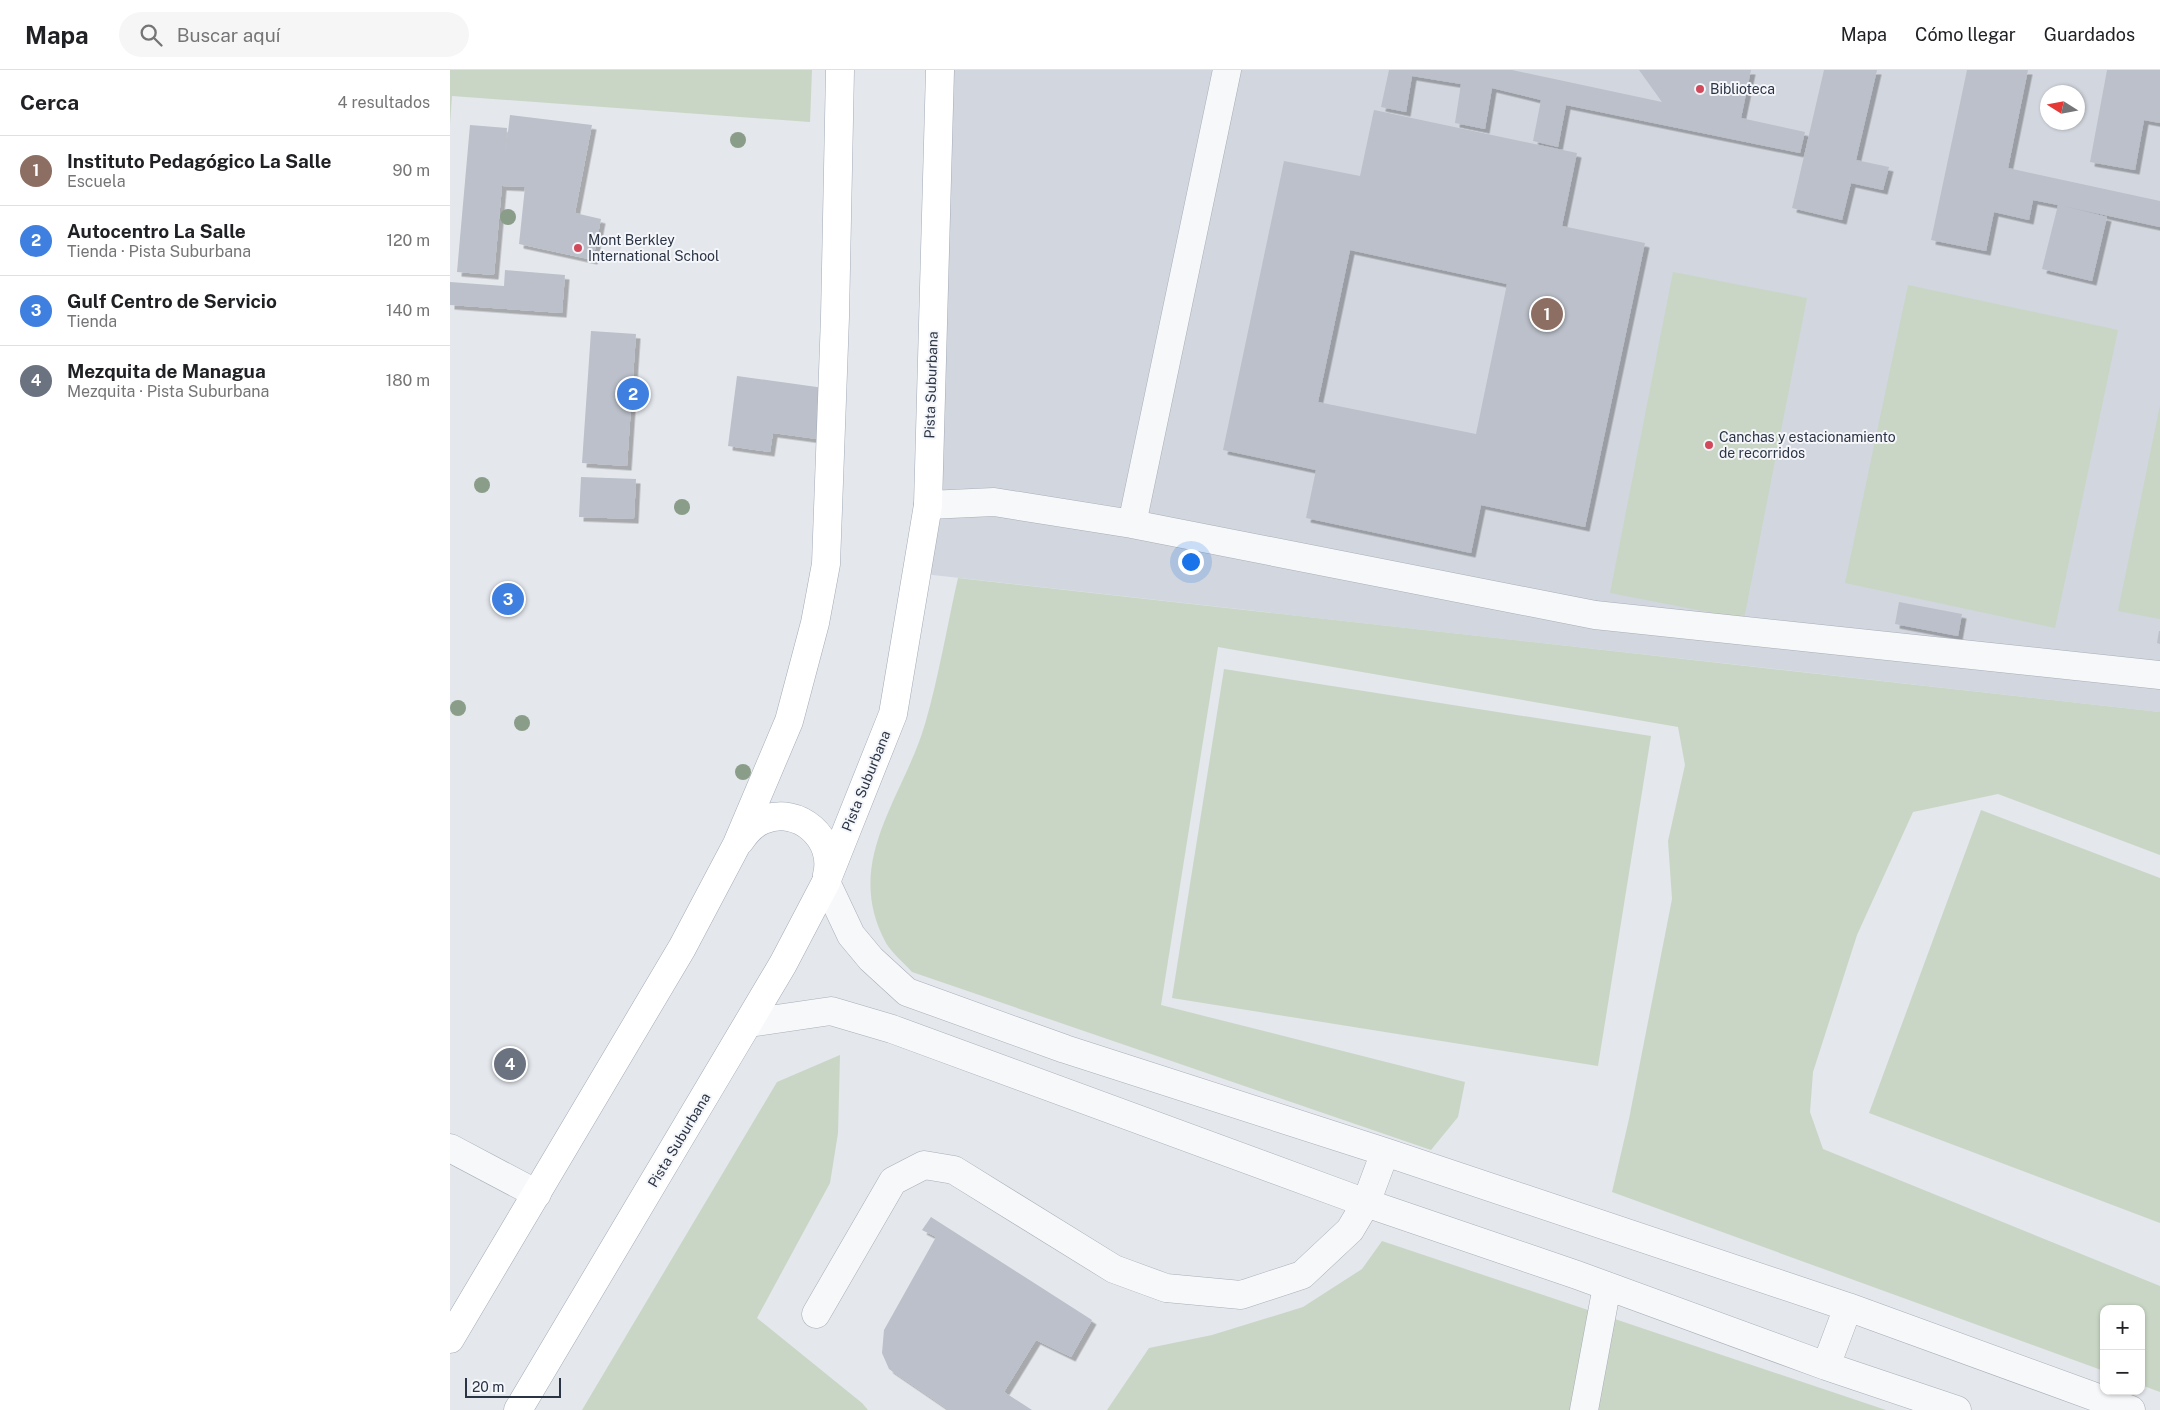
<!DOCTYPE html>
<html lang="es">
<meta charset="utf-8">
<style>
:root{--surface:#fff;--page:#f6f6f6;--text:#202124;--muted:#757577;--line:#e0e0e0;--accent:#d1495b}
body{margin:0;font-family:"Public Sans",sans-serif;background:var(--page);color:var(--text)}
.controls{position:absolute;right:15px;bottom:15px;display:grid;overflow:hidden;border-radius:10px;box-shadow:0 1px 4px #0004}
.controls button{width:45px;height:45px;display:grid;place-items:center;padding:0;border:0;border-bottom:1px solid var(--line);background:var(--surface);color:var(--text);font:25px sans-serif}
.compass{position:absolute;left:1590px;top:15px;width:45px;height:45px;border-radius:50%;background:var(--surface);box-shadow:0 1px 4px #0004;rotate:281deg}
.scale{position:absolute;left:15px;bottom:12px;width:96px;box-sizing:border-box;padding-left:5px;border:2px solid #2b3445;border-top:0;font-size:14px;line-height:18px;white-space:nowrap;color:#2b3445;-webkit-text-stroke:4px #f4f6f9;paint-order:stroke}
.you{position:absolute;left:740px;top:491px;width:18px;height:18px;margin:-12px;border:4px solid #fff;border-radius:50%;background:#1a73e8;box-shadow:0 0 0 8px #1a73e833}
.badge{display:grid;place-items:center;width:32px;height:32px;border-radius:50%;background:var(--accent);color:#fff;font-size:16px;font-weight:700}
.pin{position:absolute;translate:-50% -50%;border:2px solid #fff;box-shadow:0 1px 5px #0006}
.list{margin:0;padding:0;list-style:none}
h2{display:flex;justify-content:space-between;align-items:center;height:65px;margin:0;padding:0 20px;font-size:21px}
h2 small{font-size:16px;font-weight:400;color:var(--muted)}
.list li{display:grid;grid-template-columns:32px 1fr auto;gap:15px;align-items:center;box-sizing:border-box;height:70px;padding:0 20px;border-top:1px solid var(--line)}
.list b{display:block;font-size:19px;white-space:nowrap}
.list p{margin:0;font-size:16px;white-space:nowrap;color:var(--muted)}
.list em{font-size:16px;font-style:normal;color:var(--muted)}
.icon{flex:none;width:28px;height:28px;fill:none;stroke:currentColor;stroke-width:2;stroke-linecap:round;stroke-linejoin:round}
.map{position:relative;flex:none;width:1710px;height:1340px;overflow:hidden}
header{display:flex;align-items:center;gap:30px;box-sizing:border-box;height:70px;padding:0 25px;background:var(--surface);border-bottom:1px solid var(--line)}
header strong{font-size:24px}
nav{display:flex;gap:28px;margin-inline-start:auto;font-size:18px}
.search{width:350px;height:45px;background:var(--page);display:flex;align-items:center;gap:12px;box-sizing:border-box;padding:0 18px;border-radius:28px;color:var(--muted);font-size:19px}
main{display:flex}
aside{flex:1;background:var(--surface)}
.map>svg:first-child{display:block}
.built{fill:#d2d6de;fill-rule:evenodd}
.green{fill:#c9d6c5}
.building{fill:#bbc0ca;fill-rule:evenodd;filter:url(#shadow)}
.lines{fill:none;stroke-linecap:round;stroke-linejoin:round}
.minor-casing{stroke:#a9aeb7;stroke-width:29}
.major-casing{stroke:#a3abb8;stroke-width:29}
.minor{stroke:#f7f8fa;stroke-width:28}
.major{stroke:#fff;stroke-width:28}
.tree{fill:#899d89}
.poi-dot{fill:#d1495b;stroke:#f4f6f9;stroke-width:2}
.labels{text-anchor:middle;stroke-width:4;stroke-linejoin:round;paint-order:stroke}
.poi-label{font-size:14px;fill:#2b3445;stroke:#f4f6f9;text-anchor:start}
.street-label{font-size:14px;fill:#2b3445;stroke:#f4f6f9}
</style>
<header>
<strong>Mapa</strong>
<div class="search"><svg class="icon" aria-label="search" viewBox="0 0 24 24"><circle cx="10" cy="10" r="6"/><path d="M15 15l6 6"/></svg>Buscar aquí</div>
<nav><a>Mapa</a><a>Cómo llegar</a><a>Guardados</a></nav>
</header>
<main>
<aside>
<h2>Cerca<small>4 resultados</small></h2>
<ul class="list">
<li><span class="badge" style="background:#8d6e63">1</span><div><b>Instituto Pedagógico La Salle</b><p>Escuela</p></div><em>90 m</em></li>
<li><span class="badge" style="background:#3f7fe0">2</span><div><b>Autocentro La Salle</b><p>Tienda · Pista Suburbana</p></div><em>120 m</em></li>
<li><span class="badge" style="background:#3f7fe0">3</span><div><b>Gulf Centro de Servicio</b><p>Tienda</p></div><em>140 m</em></li>
<li><span class="badge" style="background:#6b7280">4</span><div><b>Mezquita de Managua</b><p>Mezquita · Pista Suburbana</p></div><em>180 m</em></li>
</ul>
</aside>
<div class="map">
<svg width="1710" height="1340" viewBox="0 0 1710 1340">
<defs>
<filter id="shadow"><feDropShadow dx="4.5" dy="4.5" stdDeviation="0" flood-color="#0004"/></filter>
</defs>
<rect width="100%" height="100%" fill="#e4e7ec"/>
<path class="built" d="M490,0H1710V642L465,503ZM1598,22H1628V52H1598Z"/>
<path class="green" d="M0,0H362L360,52L2,26L0,54Z
M1223,202L1357,228L1294,549L1160,523Z
M1458,215L1668,260L1605,558L1395,513Z
M1710,335V549L1668,541Z
M508,508L1710,642V785L1548,724L1463,742L1407,865L1363,1002L1360,1042L1373,1079L1710,1216V1322L1691,1315V1239H1654V1301L1162,1122L1179,1049L1222,829L1218,771L1235,695L1228,657L768,577L711,935L1015,1012L1008,1047L981,1080L462,902C454,893 442,883 436,873C392,792 453,729 475,654C489,606 497,556 508,508Z
M774,599L1201,666L1148,996L722,928Z
M1531,740L1710,808V1153L1419,1043Z
M390,985L388,1063L380,1113L307,1248L412,1333L418,1340H132L327,1012Z
M932,1171L1436,1340H657L699,1278L762,1265L853,1237L912,1199Z"/>
<path class="building" d="M939,0H1062L1212,32L1189,0H1301L1291,48L1355,62L1350,83L1116,35L1108,77L1083,71L1091,30L1042,18L1035,59L1005,53L1011,14L962,6L956,42L931,37Z
M1374,0H1427L1406,90L1439,97L1433,120L1401,113L1392,150L1342,138Z
M1517,0H1578L1558,98L1710,131V157L1613,136L1657,147L1642,211L1592,199L1608,135L1583,130L1579,150L1544,142L1536,181L1481,170Z
M1657,0H1710V53L1694,50L1685,100L1640,92Z
M924,40L1127,83L1112,156L1195,173L1135,457L1031,435L1021,483L856,448L866,400L773,380L834,91L910,106ZM900,180L1057,214L1026,364L868,332Z
M60,45L142,55L125,143L151,149L143,190L69,174L75,117L52,116L44,205L7,202L20,55L57,58L55,87Z
M55,200L115,205L112,243L0,235V212L54,216Z
M141,261L186,264L177,396L132,393Z
M287,306L374,318L367,369L323,363L320,382L278,376Z
M131,407L186,409L184,449L129,447Z
M1449,532L1512,544L1508,566L1445,554Z
M1709,561H1710V574L1707,573Z
M481,1147L642,1250L621,1287L586,1270L554,1322L582,1340H499L439,1299L432,1283L434,1260L486,1167L472,1160Z"/>
<g class="lines">
<g class="minor-casing">
<path id="minor" d="M478,435L544,432L682,454L777,0
M682,454L1145,545L1710,605
M376,812L401,865L421,889L457,922L615,979L935,1082L1398,1237L1681,1340
M299,953L381,941L442,959L916,1133L1127,1205L1376,1296L1507,1340
M0,1078L87,1124
M366,1244L443,1111L474,1095L504,1100L664,1199L716,1218L791,1225L852,1205L900,1160L916,1133L935,1082
M1376,1296L1398,1237
M1134,1340L1157,1216"/>
</g>
<g class="major-casing">
<path id="major" d="M290,771C296,762 303,754 313,750C349,735 386,769 377,805
M0,1269L232,878L287,774L339,651L365,553L376,494L385,247L390,0
M68,1340L333,894L376,812L443,644L478,435L490,0"/>
</g>
<use href="#minor" class="minor"/>
<use href="#major" class="major"/>
</g>
<g class="tree">
<circle cx="288" cy="70" r="8"/>
<circle cx="58" cy="147" r="8"/>
<circle cx="32" cy="415" r="8"/>
<circle cx="232" cy="437" r="8"/>
<circle cx="8" cy="638" r="8"/>
<circle cx="72" cy="653" r="8"/>
<circle cx="293" cy="702" r="8"/>
</g>
<g class="poi-dot">
<circle cx="1250" cy="19" r="5"/>
<circle cx="128" cy="178" r="5"/>
<circle cx="1259" cy="375" r="5"/>
</g>
<g class="labels">
<g class="poi-label">
<text x="1260" y="24">Biblioteca</text>
<text x="138" y="175">Mont Berkley<tspan x="138" dy="16">International School</tspan></text>
<text x="1269" y="372">Canchas y estacionamiento<tspan x="1269" dy="16">de recorridos</tspan></text>
</g>
<g class="street-label">
<text transform="translate(481 315) rotate(-88)" y="5">Pista Suburbana</text>
<text transform="translate(416 711) rotate(-68)" y="5">Pista Suburbana</text>
<text transform="translate(229 1070) rotate(-59)" y="5">Pista Suburbana</text>
</g>
</g>
</svg>
<div class="controls">
<button>+</button>
<button>−</button>
</div>
<svg class="compass" viewBox="-18 -18 36 36"><path d="M0-13l5 13h-10z" fill="#e53935"/><path d="M0 13l5-13h-10z" fill="#757577"/></svg>
<div class="scale">20 m</div>
<div class="you"></div>
<div class="pin badge" style="left:1097px;top:244px;background:#8d6e63">1</div>
<div class="pin badge" style="left:183px;top:324px;background:#3f7fe0">2</div>
<div class="pin badge" style="left:58px;top:529px;background:#3f7fe0">3</div>
<div class="pin badge" style="left:60px;top:994px;background:#6b7280">4</div>
</div>
</main>
